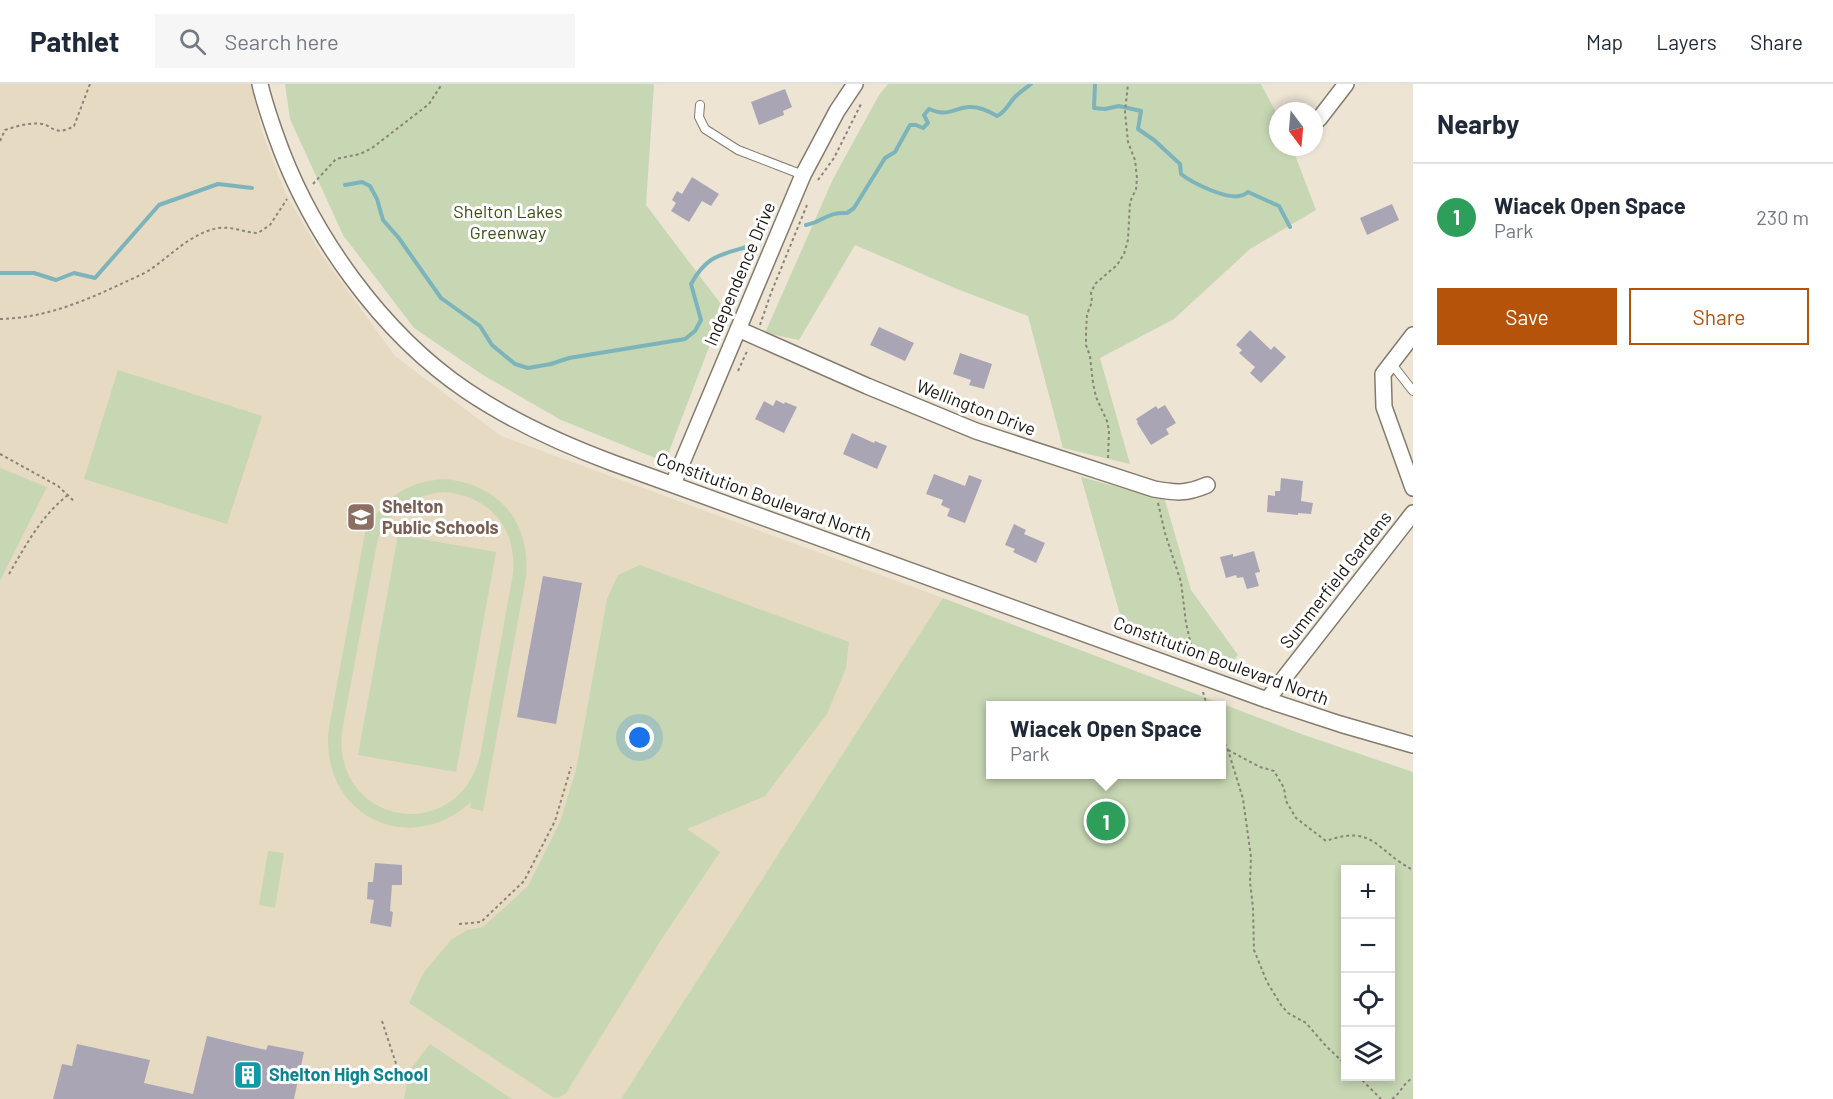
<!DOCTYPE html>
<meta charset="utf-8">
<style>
:root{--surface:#fff;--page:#f6f6f7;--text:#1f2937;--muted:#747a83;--line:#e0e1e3;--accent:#b45309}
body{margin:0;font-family:Barlow,sans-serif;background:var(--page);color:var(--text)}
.controls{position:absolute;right:18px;bottom:18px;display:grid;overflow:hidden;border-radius:0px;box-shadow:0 3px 9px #0003}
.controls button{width:54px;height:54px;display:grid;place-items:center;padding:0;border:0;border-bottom:2px solid var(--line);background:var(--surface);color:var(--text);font:30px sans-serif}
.compass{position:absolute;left:1269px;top:18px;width:54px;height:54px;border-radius:50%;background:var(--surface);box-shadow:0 3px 9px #0003;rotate:164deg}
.you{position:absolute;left:640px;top:654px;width:21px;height:21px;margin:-15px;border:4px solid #fff;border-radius:50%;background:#1a73e8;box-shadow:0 0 0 9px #1a73e833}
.badge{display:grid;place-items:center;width:39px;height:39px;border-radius:50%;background:var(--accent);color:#fff;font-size:20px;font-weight:700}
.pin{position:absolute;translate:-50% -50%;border:3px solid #fff;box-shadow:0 2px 6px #0006}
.popup{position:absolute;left:986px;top:617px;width:240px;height:78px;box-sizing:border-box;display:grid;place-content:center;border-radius:0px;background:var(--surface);filter:drop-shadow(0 2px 4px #0005);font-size:20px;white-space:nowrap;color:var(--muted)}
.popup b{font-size:22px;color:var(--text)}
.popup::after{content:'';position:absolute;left:50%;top:100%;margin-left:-12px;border:12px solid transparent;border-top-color:var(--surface)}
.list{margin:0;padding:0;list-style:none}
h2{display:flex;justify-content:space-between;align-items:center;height:78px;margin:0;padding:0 24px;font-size:26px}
h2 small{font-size:20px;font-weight:400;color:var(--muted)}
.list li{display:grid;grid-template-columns:39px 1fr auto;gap:18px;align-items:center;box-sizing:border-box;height:108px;padding:0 24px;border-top:2px solid var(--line)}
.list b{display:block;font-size:22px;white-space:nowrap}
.list p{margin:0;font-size:20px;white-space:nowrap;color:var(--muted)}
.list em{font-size:20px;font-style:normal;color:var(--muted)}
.actions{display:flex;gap:12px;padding:18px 24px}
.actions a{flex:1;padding:14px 0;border:2px solid var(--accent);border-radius:0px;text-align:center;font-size:21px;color:var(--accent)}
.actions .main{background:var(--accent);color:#fff}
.icon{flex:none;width:33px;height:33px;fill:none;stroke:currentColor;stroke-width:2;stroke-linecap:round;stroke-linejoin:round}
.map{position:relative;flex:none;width:1413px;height:1015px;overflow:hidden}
header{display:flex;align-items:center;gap:36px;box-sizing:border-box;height:84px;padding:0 30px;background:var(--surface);border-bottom:2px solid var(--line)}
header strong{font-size:28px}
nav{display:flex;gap:33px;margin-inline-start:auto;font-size:21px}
.search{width:420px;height:54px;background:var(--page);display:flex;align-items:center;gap:15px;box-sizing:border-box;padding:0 21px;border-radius:0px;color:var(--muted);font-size:22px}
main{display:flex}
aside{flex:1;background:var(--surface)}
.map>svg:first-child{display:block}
.built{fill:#e6dac3}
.green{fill:#c7d7b3;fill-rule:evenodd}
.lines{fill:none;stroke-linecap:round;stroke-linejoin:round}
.stream{stroke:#7db4bc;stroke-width:4}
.building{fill:#aaa5b5}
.lane-casing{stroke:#837b6d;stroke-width:10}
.street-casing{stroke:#837b6d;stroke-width:18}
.path{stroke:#8a8479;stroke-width:2;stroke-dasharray:3 3;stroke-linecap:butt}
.lane{stroke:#fff;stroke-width:8}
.street{stroke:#fff;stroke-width:15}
.labels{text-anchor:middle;stroke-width:6;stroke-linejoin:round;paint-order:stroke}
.park-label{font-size:18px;fill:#3a4f14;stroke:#fff}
.street-label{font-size:18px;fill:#1c1913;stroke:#fff}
.education-label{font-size:18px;font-weight:bold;fill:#785e54;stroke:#fff;text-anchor:start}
.culture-label{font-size:18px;font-weight:bold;fill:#0d838f;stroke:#fff;text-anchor:start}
</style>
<header>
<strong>Pathlet</strong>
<div class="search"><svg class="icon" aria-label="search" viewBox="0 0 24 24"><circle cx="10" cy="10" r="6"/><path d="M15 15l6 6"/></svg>Search here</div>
<nav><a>Map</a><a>Layers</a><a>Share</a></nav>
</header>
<main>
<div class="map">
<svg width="1413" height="1015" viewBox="0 0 1413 1015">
<rect width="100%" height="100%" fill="#ede4d4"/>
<path class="built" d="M0,0H251L262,48L285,108L319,167L395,272L501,352L943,514L734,857L628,1015H0Z"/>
<path class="green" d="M285,0H654L646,121L724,224L665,378L561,336L483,291L414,244L343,151L290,35Z
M888,0H1261L1278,32V63H1292L1316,126L1250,165L1174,235L1100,274L1130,380L1063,364L1028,232L957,205L855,161L799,256L765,249L833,95L879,11Z
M118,286L262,332L227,440L84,395Z
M0,384L47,403L0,497Z
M1081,393L1165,416L1191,506L1238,571L1228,583L1123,541Z
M444,395C499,400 531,438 526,493L483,727L470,724L471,718C407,776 318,729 329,643L365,449C382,415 405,398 444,395ZM444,408C490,412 517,444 513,490L480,672C457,763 332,741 342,647L378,454C391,426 412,411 444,408Z
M398,451L496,468L456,688L358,671Z
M640,481L849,558L846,584L827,630L765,712L687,745L720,768L661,856L566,1009L560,1013L554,1014L409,919L424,888L451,856L467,846L483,843L528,802L560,738L576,686L607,515L618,491Z
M943,514L1304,651L1413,688V1015H621ZM990,622H1222V690H990ZM1346,786H1390V992H1346Z
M268,767L284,769L275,824L259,821Z
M430,960L512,1015H404L410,986Z"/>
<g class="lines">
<path class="stream" d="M1095,0L1094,24L1105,25L1119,22L1141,27L1138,45L1154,56L1180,80L1181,90C1192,99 1226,115 1239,112C1243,112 1245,110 1248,108L1279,122L1290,143
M345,101L362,98L370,102L377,115L383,136L398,153L441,214L480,242L492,261L515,280L528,284L551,280L569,274L685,255L695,247L701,236L691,200C707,171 720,171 750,162
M806,141C825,137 826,128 847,129L854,124L885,74L895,68L910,41H916L923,44L928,39L924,31L929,25C947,33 952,25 968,23C979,22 989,27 997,32C1006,28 1008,20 1015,13C1020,8 1026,4 1031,0
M0,189H34L56,196L74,189L95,194L159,121L218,100L252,104"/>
</g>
<path class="building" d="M785,5L792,23L783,27L784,31L759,41L751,18Z
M692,93L719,110L711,122L702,117L689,138L671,127L676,119L672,116L677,107L682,110Z
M1392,120L1399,136L1367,151L1360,134Z
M879,243L914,259L905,277L870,261Z
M1250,246L1271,266L1274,262L1286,273L1261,299L1250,289L1255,283L1239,269L1242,266L1236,261Z
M960,269L992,280L984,305L969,301L971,296L953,290Z
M776,316L784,320L785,318L797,323L784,349L755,335L764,317L773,322Z
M1165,321L1176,339L1166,345L1169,350L1151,361L1137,339L1138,338L1136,335L1156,322L1158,325Z
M852,349L874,359L875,357L887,362L877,385L843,370Z
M934,390L965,402L969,391L982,396L965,439L947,432L950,425L941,421L943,416L926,410Z
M1281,394L1303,397L1301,417L1313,419L1311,430L1298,429V431L1267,428L1268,411L1275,412V407H1280Z
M1014,440L1026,446L1024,450L1045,459L1036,479L1013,468L1015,465L1005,461Z
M1254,467L1260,488L1255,489L1259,502L1247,505L1243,493L1237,494L1236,491L1226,494L1220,473L1233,470V473Z
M543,492L582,499L556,640L517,633Z
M375,779L402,781V801H392L390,827L393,828L391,843L370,839L374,816L367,815L368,798H373Z
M207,952L266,966L268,961L304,968L294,1015H53L62,980L72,982L77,960L150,976L144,999L193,1010Z"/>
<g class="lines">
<g class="lane-casing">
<path id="lane" d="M700,21L699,33L705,45L738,66L803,91
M1391,279L1413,307"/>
</g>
<g class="street-casing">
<path id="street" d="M260,0C264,18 270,35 276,52C310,149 381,249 467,307C513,338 562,360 613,379L1267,616L1340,640L1413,661
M1319,35L1346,0
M738,245L867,302L976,347L1154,405C1176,409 1186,410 1207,401
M1413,251L1383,290L1384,323L1413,404
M673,400L803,91L837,27L855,0
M1267,616L1413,429"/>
</g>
<path class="path" d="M0,57L5,46C17,42 30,38 43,40C48,41 51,45 56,46C62,48 69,45 74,42L90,0
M818,96L834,74L862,18
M313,100L336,75L360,70L372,64L385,54L429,20L442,0
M0,235C44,234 83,218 123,199C131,195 140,192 148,187C171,172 189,150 218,144C233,142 245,149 258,149L270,141L287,115
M760,241L771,209L807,121
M738,287L748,265
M0,370L58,402L74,417
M1108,374L1109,347L1107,337L1096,313L1093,299L1090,272L1086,261V248L1087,230L1092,218L1091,209L1095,200L1117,181L1124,170L1128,156L1130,118L1136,105L1137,94L1135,76L1128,58L1125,28L1128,0
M1158,419L1165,449L1181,498L1186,539L1194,574
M9,490C26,461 41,432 68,411
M1203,608L1207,622
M1222,654L1228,666L1243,715L1251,773L1250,798L1253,824L1254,866L1267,898L1281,921L1288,929L1306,939L1326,962L1346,981
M1228,666L1260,683L1274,687L1284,704L1286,717L1296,734L1326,757C1374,740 1375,766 1413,786
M459,840L481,838L524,797L555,737L571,683
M382,937L402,998
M1358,992L1381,1015
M1392,1015C1401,1009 1403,999 1413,994"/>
<use href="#lane" class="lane"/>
<use href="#street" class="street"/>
</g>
<defs>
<g id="school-square" transform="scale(1.5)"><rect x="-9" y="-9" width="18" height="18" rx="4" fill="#8d6e63" stroke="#fff"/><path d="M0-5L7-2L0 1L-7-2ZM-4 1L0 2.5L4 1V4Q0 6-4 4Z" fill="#fff"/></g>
<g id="building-square" transform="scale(1.5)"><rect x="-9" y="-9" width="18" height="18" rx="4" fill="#0f9aa8" stroke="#fff"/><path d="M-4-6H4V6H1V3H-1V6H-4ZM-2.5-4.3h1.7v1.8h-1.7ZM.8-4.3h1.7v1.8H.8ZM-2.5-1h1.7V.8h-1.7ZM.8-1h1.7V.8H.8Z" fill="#fff"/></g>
</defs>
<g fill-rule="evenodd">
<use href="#school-square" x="361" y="433"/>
<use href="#building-square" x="248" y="991"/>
</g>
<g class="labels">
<g class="park-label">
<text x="508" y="134">Shelton Lakes<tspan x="508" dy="21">Greenway</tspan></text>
</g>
<g class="street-label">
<text transform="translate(740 190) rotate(-67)" y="6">Independence Drive</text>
<text transform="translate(976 324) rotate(21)" y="6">Wellington Drive</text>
<text transform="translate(764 413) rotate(20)" y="6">Constitution Boulevard North</text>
<text transform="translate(1336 496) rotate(-52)" y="6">Summerfield Gardens</text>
<text transform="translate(1221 577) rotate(20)" y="6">Constitution Boulevard North</text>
</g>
<g class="education-label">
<text x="382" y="429">Shelton<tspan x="382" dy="21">Public Schools</tspan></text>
</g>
<g class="culture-label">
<text x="269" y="997">Shelton High School</text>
</g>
</g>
</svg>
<div class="controls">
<button>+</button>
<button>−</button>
<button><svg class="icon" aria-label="locate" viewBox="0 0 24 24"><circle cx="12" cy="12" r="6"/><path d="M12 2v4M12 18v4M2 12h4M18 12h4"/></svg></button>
<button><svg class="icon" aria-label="layers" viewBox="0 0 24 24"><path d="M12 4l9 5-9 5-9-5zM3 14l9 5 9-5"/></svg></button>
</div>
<svg class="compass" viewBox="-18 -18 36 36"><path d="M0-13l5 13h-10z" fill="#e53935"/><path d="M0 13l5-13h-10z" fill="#747a83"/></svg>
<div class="you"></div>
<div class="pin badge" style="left:1106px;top:737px;background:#2e9e5b">1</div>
<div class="popup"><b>Wiacek Open Space</b>Park</div>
</div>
<aside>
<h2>Nearby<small></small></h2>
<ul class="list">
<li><span class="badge" style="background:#2e9e5b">1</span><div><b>Wiacek Open Space</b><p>Park</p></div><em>230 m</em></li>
</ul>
<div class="actions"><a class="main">Save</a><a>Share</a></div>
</aside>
</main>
